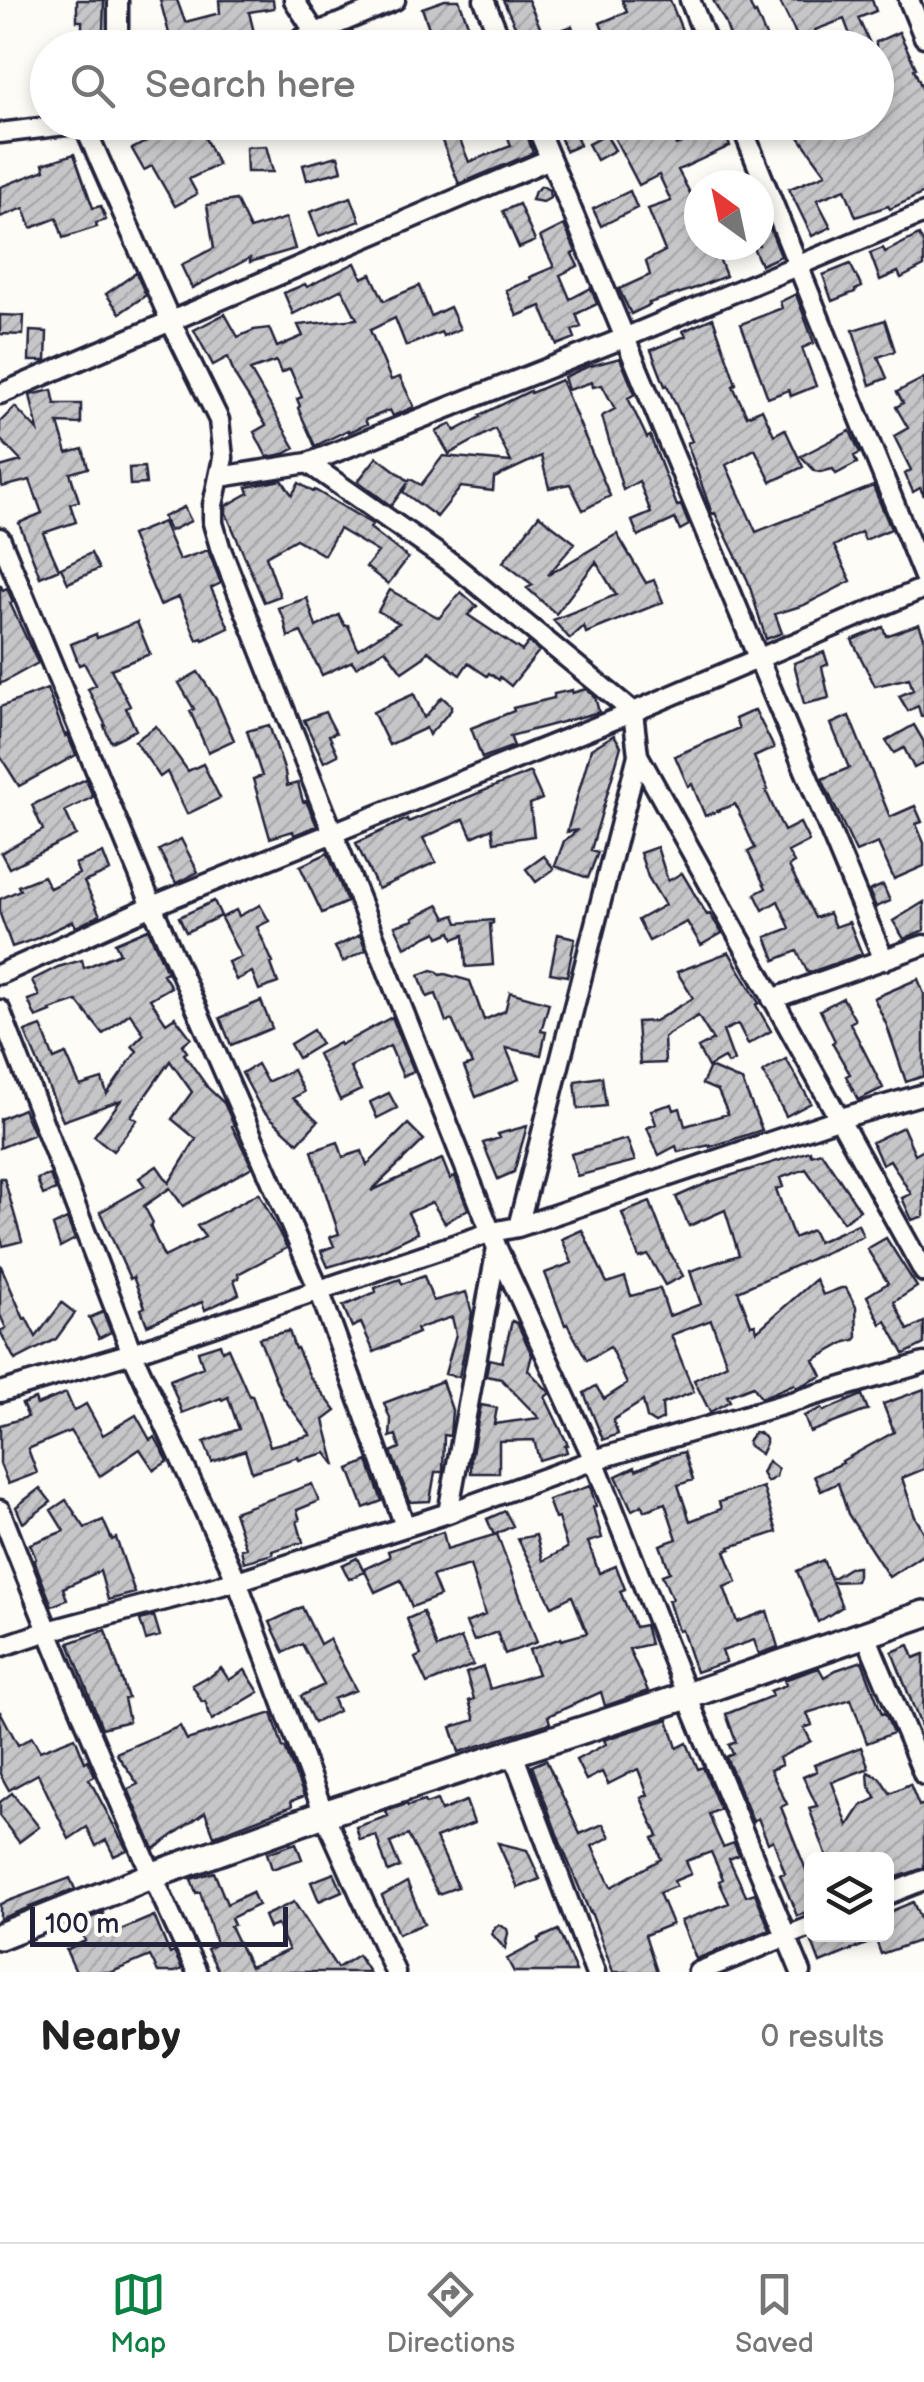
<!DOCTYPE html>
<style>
:root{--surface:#fff;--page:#f6f6f6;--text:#222;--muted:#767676;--line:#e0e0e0;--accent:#0b8043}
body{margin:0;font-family:"Balsamiq Sans",sans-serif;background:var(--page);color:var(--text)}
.controls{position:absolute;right:30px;bottom:30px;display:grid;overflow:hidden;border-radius:15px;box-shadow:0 5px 15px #0003}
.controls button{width:90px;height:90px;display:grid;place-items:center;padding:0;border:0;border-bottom:2px solid var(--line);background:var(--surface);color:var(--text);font:50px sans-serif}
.compass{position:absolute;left:684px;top:170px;width:90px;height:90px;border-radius:50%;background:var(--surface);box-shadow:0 5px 15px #0003;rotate:327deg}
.scale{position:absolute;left:30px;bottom:25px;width:258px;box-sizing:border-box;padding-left:10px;border:5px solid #22223b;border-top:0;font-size:28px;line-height:35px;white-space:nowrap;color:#22223b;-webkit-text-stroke:8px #fdfcf7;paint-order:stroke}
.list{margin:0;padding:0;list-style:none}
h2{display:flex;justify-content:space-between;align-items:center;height:130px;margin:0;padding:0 40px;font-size:42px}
h2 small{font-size:32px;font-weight:400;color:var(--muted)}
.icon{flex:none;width:55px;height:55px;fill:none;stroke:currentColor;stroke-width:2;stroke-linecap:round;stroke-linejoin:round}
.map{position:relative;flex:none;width:924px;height:1972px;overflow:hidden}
.search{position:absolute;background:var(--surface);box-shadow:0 5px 15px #0003;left:30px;right:30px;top:30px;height:110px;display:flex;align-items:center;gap:25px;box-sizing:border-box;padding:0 35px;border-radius:55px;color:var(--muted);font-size:38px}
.sheet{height:270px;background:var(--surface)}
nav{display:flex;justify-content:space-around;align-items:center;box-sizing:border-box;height:140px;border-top:2px solid var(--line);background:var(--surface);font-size:28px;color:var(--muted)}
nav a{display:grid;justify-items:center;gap:5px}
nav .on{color:var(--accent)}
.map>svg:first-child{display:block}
.building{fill:url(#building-hatch);stroke:#22223b;stroke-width:2.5}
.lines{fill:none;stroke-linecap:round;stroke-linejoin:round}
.street-casing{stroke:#22223b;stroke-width:25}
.secondary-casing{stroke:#22223b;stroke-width:32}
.street{stroke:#fdfcf7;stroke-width:18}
.secondary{stroke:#fdfcf7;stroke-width:25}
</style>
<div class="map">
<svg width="924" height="1972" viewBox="0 0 924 1972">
<defs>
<pattern id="building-hatch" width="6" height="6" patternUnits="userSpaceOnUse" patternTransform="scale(2.5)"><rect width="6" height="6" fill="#c6c6c8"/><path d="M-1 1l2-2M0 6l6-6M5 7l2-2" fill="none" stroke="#aaaaad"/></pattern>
</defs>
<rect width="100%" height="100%" fill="#fdfcf7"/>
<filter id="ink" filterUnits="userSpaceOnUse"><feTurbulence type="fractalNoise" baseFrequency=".01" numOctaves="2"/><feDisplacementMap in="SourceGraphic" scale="20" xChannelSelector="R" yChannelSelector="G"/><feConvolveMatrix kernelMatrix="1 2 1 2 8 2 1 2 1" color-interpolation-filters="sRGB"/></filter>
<g filter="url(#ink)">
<path class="building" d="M77,0H104L103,31L82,30V21H77Z
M160,0H177L185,22L220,13L219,0H273L274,8L249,12L257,45L248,48H173Z
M445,0H459L477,48H448L439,27L430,31L422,8Z
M503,0H528L544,36L572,26L578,43L563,48H518L517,45L523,43Z
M622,0H670L689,48H664L659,39L639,48H610L600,23L627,12Z
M713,0H748L754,14L756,13L771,48H734L725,22Z
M779,0H872L876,11L858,18L872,48H855L844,19L815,30L817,36L801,44Z
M899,32L916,68L914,69L924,93V193L890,209L888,206L856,217L845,189L817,200L831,227L812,236L789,189L826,174L788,122H876V42Z
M145,122H201L208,137L205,138L218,165L189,179L197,194L175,206L152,166L144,170L132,149L151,139Z
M503,122H523L533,153L459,184L440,136L456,130L469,162L511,146Z
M554,122H570L580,145L566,151Z
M646,122H659L661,127L666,125L676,145L721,126L730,146L678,170L691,195L699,204V245H714L726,276L690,290L649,303L650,305L631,314L619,289L650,275L646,261L665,251L648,209L671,201L659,175L639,185L614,137Z
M606,135L615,150L597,160L588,144Z
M266,146L273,172H247L246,147Z
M74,154L93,208L101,206L106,220L96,223L97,227L63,238L57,218L31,228L24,208L0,217V187L45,170L43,164Z
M338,156L342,171L307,180L303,165Z
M542,186L549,190L550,198L543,202L532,200L535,191Z
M630,191L637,208L601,226L593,209Z
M351,197L360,221L319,236L310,212Z
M236,200L250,229L286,218L295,249L250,262V258L192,288L181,265L214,248L207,205Z
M519,204L535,241L519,248L503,211Z
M767,221L781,256L761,265L752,245H759V224Z
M564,225L576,252L572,254L578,266L560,275L570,299L591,288L597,304L576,314L581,327L572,330L575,338L557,345L541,306L517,316L506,290L531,280L530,277L554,267L540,237Z
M919,235L924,245V266L901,278L898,272L880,280L870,253L883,248L885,252Z
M355,263L362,278L371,274L384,301L419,286L431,316L450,307L460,329L443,336L441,332L406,346L395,318L370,330L391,380L400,377L414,407L393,416L390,410L365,420L367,424L349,432L348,430L315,446L298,408L300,406L297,399L302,397L290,369L281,373L276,361L250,370L295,448L284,454L267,457L254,432L266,425L235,376L228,357L213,365L194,330L225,314L238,337L254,330L269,328L277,347L303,336L298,325L357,319L342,289L293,314L284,293L305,284L307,287Z
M850,264L862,287L855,290V292L832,301L823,275Z
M136,273L146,295L120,313L106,294Z
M796,294L814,343L802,348L816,386L791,396L789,390L768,398L741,324L782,308L780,302Z
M0,315L24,316L23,335L0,334Z
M713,318L736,384L733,386L747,416L762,409L774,435L785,429L803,467L771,482L755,449L726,465L756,532L873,486L891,529L865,540L861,532L834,546L851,581L804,605L775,614L782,633L766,639L748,581L715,513L712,514L687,443L692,441L667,385L665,386L651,350L686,336L683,331Z
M885,320L895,351L878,357L887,378L870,385L853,330Z
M30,331L47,332L46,361H29Z
M620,358L635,394L628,398L647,438L650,436L677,506L681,505L689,525L680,530L675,519L638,536L632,521L651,513L639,481L623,490L602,416L615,409L602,385L593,387L592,382L568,390L564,377L587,367Z
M924,378V496L920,488L913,492L905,474L911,470L894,436L908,428L896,407L903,403L897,392Z
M561,380L610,496L583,510L570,484L549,488L541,456L494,478L493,491L461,487L437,517L403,492L408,483L391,506L358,481L377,457L409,481L410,479L421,485L443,456L511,462L495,429L449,454L436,432L451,424L455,431L481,417L480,415L530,391L531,393Z
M52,390L55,404H81V424L58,423L67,453L83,449L88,468L70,473L79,501L70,504L76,522L43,533L59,569L40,577L19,523L42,513L30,480L2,487L0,467L21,461L0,439V422L15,407L38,431L30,395Z
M850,431L860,453L854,456L857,463L836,474L833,469L820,472L815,471L801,456Z
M144,467L146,484L130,485L129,468Z
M282,480L292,495L299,483L313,492L315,490L372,524L370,528L408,558L388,584L366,567L378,552L339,529L324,555L296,539L266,556L280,596L264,602L226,513V506L249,493L247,487Z
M184,507L191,521L170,531L163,517Z
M539,515L575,543L548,575L617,534L646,583L654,580L663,602L586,633L584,626L570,639L553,620L616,595L596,562L556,614L527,588L533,585L503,562Z
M163,522L179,560L208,550L221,583L211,588L229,628L203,640L202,638L197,640L179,597L160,605L131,535Z
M91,553L99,569L68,583L61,568Z
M0,584L3,590L7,588L13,602L10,603L38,663L0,684Z
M390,590L439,618L461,592L477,606L468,615L522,651L529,642L539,651L511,686L500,677L499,680L489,673L487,676L468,663L460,675L428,651L424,657L402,672L385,649L356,667L352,661L322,675L301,632L288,637L284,619L278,608L307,598L316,627L339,615L345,626L348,625L358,649L399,623L378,611Z
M137,622L150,654L111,669L130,706L126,708L136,730L111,742L104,726H106L88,689L96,685L84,663L79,665L71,644L96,634L97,638Z
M919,624L924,637V716H921L918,706L908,711L899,696L913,690L909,678L875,686L852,640L883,627L886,636Z
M824,652L828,664L822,667L829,698L804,704L794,663Z
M198,672L216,699L234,740L208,752L190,711L194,709L179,683Z
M47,689L65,736L67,734L76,755L19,786L0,756V707Z
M586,689L595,697L599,712L510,736L514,746L482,758L471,728L514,711L513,708L554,698V694L572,690V693Z
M414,694L424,718L442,697L451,705V710L429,735L426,728L389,745L373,712Z
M755,710L774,748L754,757L768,790L766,791L784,831L800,823L809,841L788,852L794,863L789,866L815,918L829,913L835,927L849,922L862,954L808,973L797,951L775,960L766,937L790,928L778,901L763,910L755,894L766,888L748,852L755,848L735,804L705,816L692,784L688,786L675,756L739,728L735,719Z
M325,712L336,733L329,735L338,755L324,762L304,720Z
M849,716L890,817L915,806L922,822L916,824L924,843V866L894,879L878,843L856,852L822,779L849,768L831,724Z
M269,725L285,772L287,786L298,783L303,802L306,801L317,826L294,835L293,831L270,838L253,779L262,776L247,731Z
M914,725L924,742V763L914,768L904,748L894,753L886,741Z
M156,726L188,771L203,764L220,798L187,814L167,772L160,777L135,741Z
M614,735L621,746L591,850L598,852L588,878L555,866L564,841L578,830L567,832L591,749Z
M530,772L542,799L530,804L534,836L494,842L492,828L472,837L464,819L423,838L436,862L378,889L356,843L407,819L408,822Z
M86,779L93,797L65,811L76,835L9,868L1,853L43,830L32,805Z
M181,839L198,872L176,883L159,850Z
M657,847L668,881L682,873L707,915L710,914L722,933L701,945L687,922L649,941L638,920L665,905L648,877L640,853Z
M103,853L110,871L84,882L100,915L76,927L73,921L35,939L12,947L0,914V899L20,890L18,886L43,876L50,888L79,874L75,864Z
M328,853L347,902L322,913L300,866Z
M544,856L554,869L536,882L526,869Z
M883,885L890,901L876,907L869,891Z
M214,901L221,916L186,932L179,917Z
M924,902V930L904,939L893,921Z
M260,905L269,921L257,927L273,963L271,964L278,983L259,990L252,972L236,980L228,962L241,957L221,918L236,910L239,916Z
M439,905L446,918L455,915L458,923L493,920V923L490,924L493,965L466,967L464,935L454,939L451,932L439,937L437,932L405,947L395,926L414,920L413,918Z
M148,929L167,972L163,974L171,987L150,999L166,1023L175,1017L191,1038L182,1045L187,1052L184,1054L208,1088L224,1103L234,1125L232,1126L252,1167L183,1206L170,1188L144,1206L153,1223L150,1226L164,1257L205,1237L197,1226L259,1193L287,1248L238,1274L239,1278L234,1280L239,1294L205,1310L202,1302L147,1325L141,1309L145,1307L133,1277L130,1279L100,1212L145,1186L139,1178L157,1166L169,1183L196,1139L172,1119L192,1092L170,1061L131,1116L137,1120L113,1151L94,1136L121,1100L63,1121L25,1032L41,1026L54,1059L66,1054L80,1086L102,1079L107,1094L137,1051L132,1046L144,1034L130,1013L103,1034L77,1001L50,1010L51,1012L36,1018L28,1000L39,996L32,980L58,967L82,960L84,968L120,953L115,943Z
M558,934L575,938L567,976L550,973Z
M360,935L366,950L343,962L335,947Z
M729,952L759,1003L756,1005L771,1031L748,1044L738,1024L723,1031L734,1061L728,1064L724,1058L708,1067L698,1048L713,1040L698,1016L664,1037L665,1063L640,1064L637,1022L655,1021L693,998L677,972Z
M432,970L438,972L440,975L445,974L470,981L484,1020L505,1011L510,992L549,1003L541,1031L546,1032L541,1055L506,1048L519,1079L476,1097L464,1067L472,1064L452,1020L446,1022L436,994L427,997L419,975Z
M918,979L924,994V1076L906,1082L887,1026L874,998Z
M843,998L855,1020L850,1023L883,1088L858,1100L846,1076L850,1074L832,1043L835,1041L820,1010Z
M261,1001L272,1028L231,1045L220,1018Z
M392,1017L414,1071L403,1076L390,1046L350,1067L361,1090L340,1100L318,1054L339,1043L340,1045Z
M313,1030L321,1044L298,1058L290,1044Z
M786,1059L811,1103L786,1116L763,1072Z
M257,1064L267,1082L293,1070L304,1092L293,1098L318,1121L298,1143L262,1110L242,1073Z
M710,1067L742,1081L762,1130L710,1147V1145L678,1152L676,1146L659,1155L647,1128L656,1124L651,1110L672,1104L674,1110L680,1108L685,1126L728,1114L718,1091L702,1084Z
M602,1077L606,1106L578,1109L575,1081Z
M389,1093L397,1108L377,1118L370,1102Z
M23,1109L34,1134L0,1148V1119Z
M408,1124L424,1140L371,1191L442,1159L450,1179L455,1176L468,1209L445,1223L432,1202L408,1213L418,1233L378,1252L328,1267L321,1251L334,1246L330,1237L339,1234L312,1151L338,1142L343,1157L362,1151L367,1165Z
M527,1126L514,1172L498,1179L483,1143L500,1138L498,1134Z
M903,1127L915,1154L924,1149V1216L912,1220L902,1198L911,1194L890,1160L882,1164L872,1142Z
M627,1139L635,1161L577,1176L571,1154Z
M810,1151L811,1155L821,1152L860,1210L843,1222L806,1169L780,1178L783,1187L776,1189L794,1238L812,1230L818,1242L858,1224L863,1236L738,1291L751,1325L755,1324L757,1331L816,1279L823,1295L841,1288H846L856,1307L857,1337L855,1340L846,1342L814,1360L822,1376L800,1386L796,1388L794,1384L761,1398L753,1386L727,1396L730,1401L710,1412L694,1380L727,1364L711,1320L671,1335L694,1392L662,1404L663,1419L655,1423L647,1418L643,1401L613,1420L618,1434L603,1440L584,1393L596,1386L604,1399L627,1384L610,1347L587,1360L567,1324L565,1325L545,1273L572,1263L562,1239L582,1230L607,1283L625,1277L631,1296L660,1288L669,1316L701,1304L690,1271L739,1255L725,1210L689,1226L676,1197L710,1182Z
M50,1175L56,1190L43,1195L37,1179Z
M0,1178H4L22,1241L3,1246L0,1235Z
M650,1202L670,1254H671L683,1276L665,1285L648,1255L639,1258L622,1213Z
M67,1219L75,1239L60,1247L53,1226Z
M886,1238L917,1287L894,1302L908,1330L924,1322V1344L904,1354L886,1321L881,1324L867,1296L888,1283L867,1249Z
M0,1264L24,1319L26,1318L36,1337L62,1303L75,1313L56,1339L15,1360L0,1331L6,1328L0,1315Z
M424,1276L433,1301L466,1292L472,1313L459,1377L445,1374L456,1334L452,1317L416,1329L418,1333L374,1352L361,1323L352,1327L343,1306L376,1292L375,1288L400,1279L402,1284Z
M103,1312L111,1332L99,1338L89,1318Z
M512,1321L517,1323L532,1355L528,1370L550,1393L545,1397L568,1445L565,1446L567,1452L539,1460L534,1440L499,1441V1473H471V1459L481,1405L497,1408L494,1424L539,1418L501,1379L486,1376L489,1359L502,1362Z
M289,1331L295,1349L297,1348L310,1377L336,1411L324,1420L336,1466L326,1453L299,1460L298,1457L252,1472L245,1450L212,1462L204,1442L239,1429L228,1397L222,1400L221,1398L182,1413L170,1380L203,1367L198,1351L220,1344L222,1351L228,1348L249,1396L252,1395L270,1446L311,1435L282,1396L259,1338Z
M442,1381L452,1410L450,1436L444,1435L443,1472H435L430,1501L410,1502L391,1452L400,1448L396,1435L390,1437L391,1421L384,1403Z
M924,1389V1469L902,1478L915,1517L924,1532V1554L889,1577L848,1514L838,1483L821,1491L814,1476L843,1463L842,1461L894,1432L883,1404Z
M66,1393L74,1411L86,1404L103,1435L136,1415L150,1440L155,1437L168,1461L154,1470L140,1449L100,1476L70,1431L28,1449L37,1473L8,1484L0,1464V1425L28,1417L22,1404L35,1399L37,1405Z
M862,1395L868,1410L810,1432L804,1416L822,1408L824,1411Z
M754,1433H759L766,1439V1443L761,1454L748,1445V1441Z
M684,1452L693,1480L678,1485L690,1521L721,1509L719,1502L763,1487L777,1532L730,1547L731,1549L725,1551L737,1582L724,1587L737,1622L767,1611L778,1647L759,1654L754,1640L722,1651L726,1662L696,1672L682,1630L678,1631L668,1600L672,1599L662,1575L670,1572L660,1545L677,1539L665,1503L644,1511L642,1505L632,1510L616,1476L635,1467L636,1470L665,1457Z
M368,1461L382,1501L364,1508L349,1469Z
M768,1461L778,1469L776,1477L767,1482L762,1473Z
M312,1484L319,1501L297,1510L300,1520L297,1521L303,1542L272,1551L273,1554L244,1562L241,1549L246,1548L234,1512Z
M590,1486L596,1506L593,1507L602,1538L588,1542L599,1573L616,1566L625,1589L620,1591L635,1627L645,1625L650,1644L629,1649L648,1691L605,1706L601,1692L548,1716L550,1723L459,1752L451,1727L475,1720L469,1701L474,1699L466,1673L483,1667L490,1689L538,1674L529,1650L561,1638V1640L587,1633L572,1596L552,1606L518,1539L536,1535L543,1561L567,1548L558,1518L555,1519L548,1500Z
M40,1488L51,1502L23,1523L16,1507Z
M66,1500L85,1528L103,1520L112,1540L116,1538L135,1593L108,1600L100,1571L63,1588L67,1600L52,1606L34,1560L36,1559L30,1544L64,1531L51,1510Z
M505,1511L513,1526L494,1535L487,1519Z
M443,1532L447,1549L497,1534L537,1642L505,1654L497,1632L474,1641L466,1623L485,1615L470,1565L432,1576L440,1596L412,1607L401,1580L375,1592L364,1569L390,1557L388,1551Z
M357,1558L364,1572L349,1579L342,1565Z
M823,1560L831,1579L849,1568L858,1567V1576L856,1581L832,1582L842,1607L818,1622L797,1571Z
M302,1607L320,1644L329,1639L356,1690L333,1699L338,1711L314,1723L301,1696L324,1685L302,1644L284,1652L270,1622Z
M423,1612L437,1648L461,1638L473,1665L427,1684L415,1658L421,1655L407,1619Z
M154,1616L160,1636L146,1640L140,1620Z
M106,1630L128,1698L124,1699L129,1721L102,1728L69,1643Z
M909,1645L914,1658L924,1654L923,1731L892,1652Z
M862,1661L882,1714L885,1713L893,1733L867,1743L851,1699L807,1713L812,1725L804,1728L811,1741L779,1758L782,1765L770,1770L787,1804L781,1807L812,1885V1911L797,1916L780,1874L785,1873L773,1840L768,1843L758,1818L753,1821L726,1757L733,1754L729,1745L736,1742L726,1714L772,1696L770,1691L786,1685L784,1680L819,1668L824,1677L836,1670Z
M221,1668L229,1680L245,1670L259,1692L212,1720L205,1701L202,1702L192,1685L206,1677L207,1679Z
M0,1711L18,1745L32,1737L40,1751L75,1737L85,1762L88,1760L95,1776L89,1779L127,1850L114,1856L106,1840L96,1846L87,1827L69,1839L38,1774L9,1790L0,1774Z
M272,1713L283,1748H285L304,1796L291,1801L292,1806L214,1836L205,1812L154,1849L128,1789L138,1784L116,1753L180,1726L187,1740Z
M668,1719L677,1748L687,1743L698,1769L703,1767L720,1809L709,1814L713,1825L723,1847L734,1843L739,1855L729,1859L746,1896L755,1893L770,1930L696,1959L681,1921L729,1903L719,1881L723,1879L711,1852L686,1861L691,1874L674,1881L676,1886L659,1893L672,1924L645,1935L657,1972H613L591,1912L590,1913L560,1842L532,1766L546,1760L580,1834L603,1824L610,1837L592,1846L611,1887L661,1859L653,1838L658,1836L641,1798L648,1795L638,1769L608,1784L602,1772L586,1780L576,1760L606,1744L604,1740L607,1739Z
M861,1747L869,1768L832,1782L848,1826L861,1806L877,1798L869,1786L868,1772L880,1778L890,1793L910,1784L919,1806L924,1804V1868L886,1881V1860H828L809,1808L817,1806L803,1777L817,1771L814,1765Z
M12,1793L39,1827L19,1842L0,1817V1802Z
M437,1800L441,1811L466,1801L474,1823L436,1838L458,1887L438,1894L408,1835L390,1843L400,1867L388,1872L376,1835L360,1840L356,1827L388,1816L386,1811L407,1804L408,1806L424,1801L426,1804Z
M296,1843L302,1859L272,1869L267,1853Z
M498,1843L527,1850L540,1879L518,1888Z
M214,1872L227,1904L252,1892L258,1905L231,1918L234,1925L230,1926L250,1967L289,1950L277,1925L269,1928L264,1916L294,1902L337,1968L358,1955L369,1972H219L207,1949L216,1944L200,1892L196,1893L191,1879Z
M334,1873L342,1891L319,1901L311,1882Z
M70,1878L75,1889L0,1919V1904Z
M407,1882L424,1924L398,1934L382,1896Z
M913,1902L924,1928V1939L881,1954L876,1940L820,1963L812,1942L831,1934H886V1913Z
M103,1913L111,1934L154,1916L170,1954L174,1952L182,1969L175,1972H158L150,1956L112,1972H76L66,1950L85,1941L78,1922Z
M499,1925L507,1929L508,1933L505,1949L492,1934L495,1927Z
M558,1930L576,1972H514L507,1959L539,1942L538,1939Z"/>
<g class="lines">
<g class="street-casing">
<path id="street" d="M294,0L316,34
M484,0L504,48
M690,0L709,48
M909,0L924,37
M118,48V0
M280,48L395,0
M535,122L884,960
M740,122L924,577
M84,125L171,322L219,420L223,458L213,505V523L220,547L497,1248L594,1460L687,1696L801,1972
M0,133L90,122
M0,394L550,159
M308,463L454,565L633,712L638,755L924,1272
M220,477L308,463L624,338L924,213
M0,538L152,906L319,1290L405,1526
M0,974L152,906L633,712L924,588
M772,999L924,945
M0,1010L132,1353L237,1581L324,1814L395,1972
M518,1227L638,755
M0,1392L132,1353L492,1232L518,1227L838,1119L924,1094
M0,1510C61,1666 125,1821 197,1972
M448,1513L497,1248
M865,1633L924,1775
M0,1647L48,1631L237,1581L448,1513L594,1460L924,1363
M512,1751L595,1972
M886,1895L924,1880
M698,1972L812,1926"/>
</g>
<g class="secondary-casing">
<path id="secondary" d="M0,1936L151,1876L324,1814L687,1696L924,1614"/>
</g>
<use href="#street" class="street"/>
<use href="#secondary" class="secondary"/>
</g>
</g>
</svg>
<div class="controls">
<button><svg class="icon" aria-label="layers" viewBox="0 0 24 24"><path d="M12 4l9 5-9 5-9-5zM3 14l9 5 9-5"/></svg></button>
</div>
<svg class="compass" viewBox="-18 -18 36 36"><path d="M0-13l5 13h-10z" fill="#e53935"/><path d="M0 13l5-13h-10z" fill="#767676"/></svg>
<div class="scale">100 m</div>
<div class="search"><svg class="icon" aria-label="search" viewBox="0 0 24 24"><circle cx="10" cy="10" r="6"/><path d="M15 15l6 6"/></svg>Search here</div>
</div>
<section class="sheet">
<h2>Nearby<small>0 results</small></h2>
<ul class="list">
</ul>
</section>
<nav>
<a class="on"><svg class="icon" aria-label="map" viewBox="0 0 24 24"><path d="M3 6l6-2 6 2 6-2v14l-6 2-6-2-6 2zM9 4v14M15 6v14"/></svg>Map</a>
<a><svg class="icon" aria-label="directions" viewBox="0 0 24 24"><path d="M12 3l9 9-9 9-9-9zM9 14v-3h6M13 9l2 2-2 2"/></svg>Directions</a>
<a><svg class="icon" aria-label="saved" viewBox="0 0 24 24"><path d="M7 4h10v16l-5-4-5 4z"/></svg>Saved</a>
</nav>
